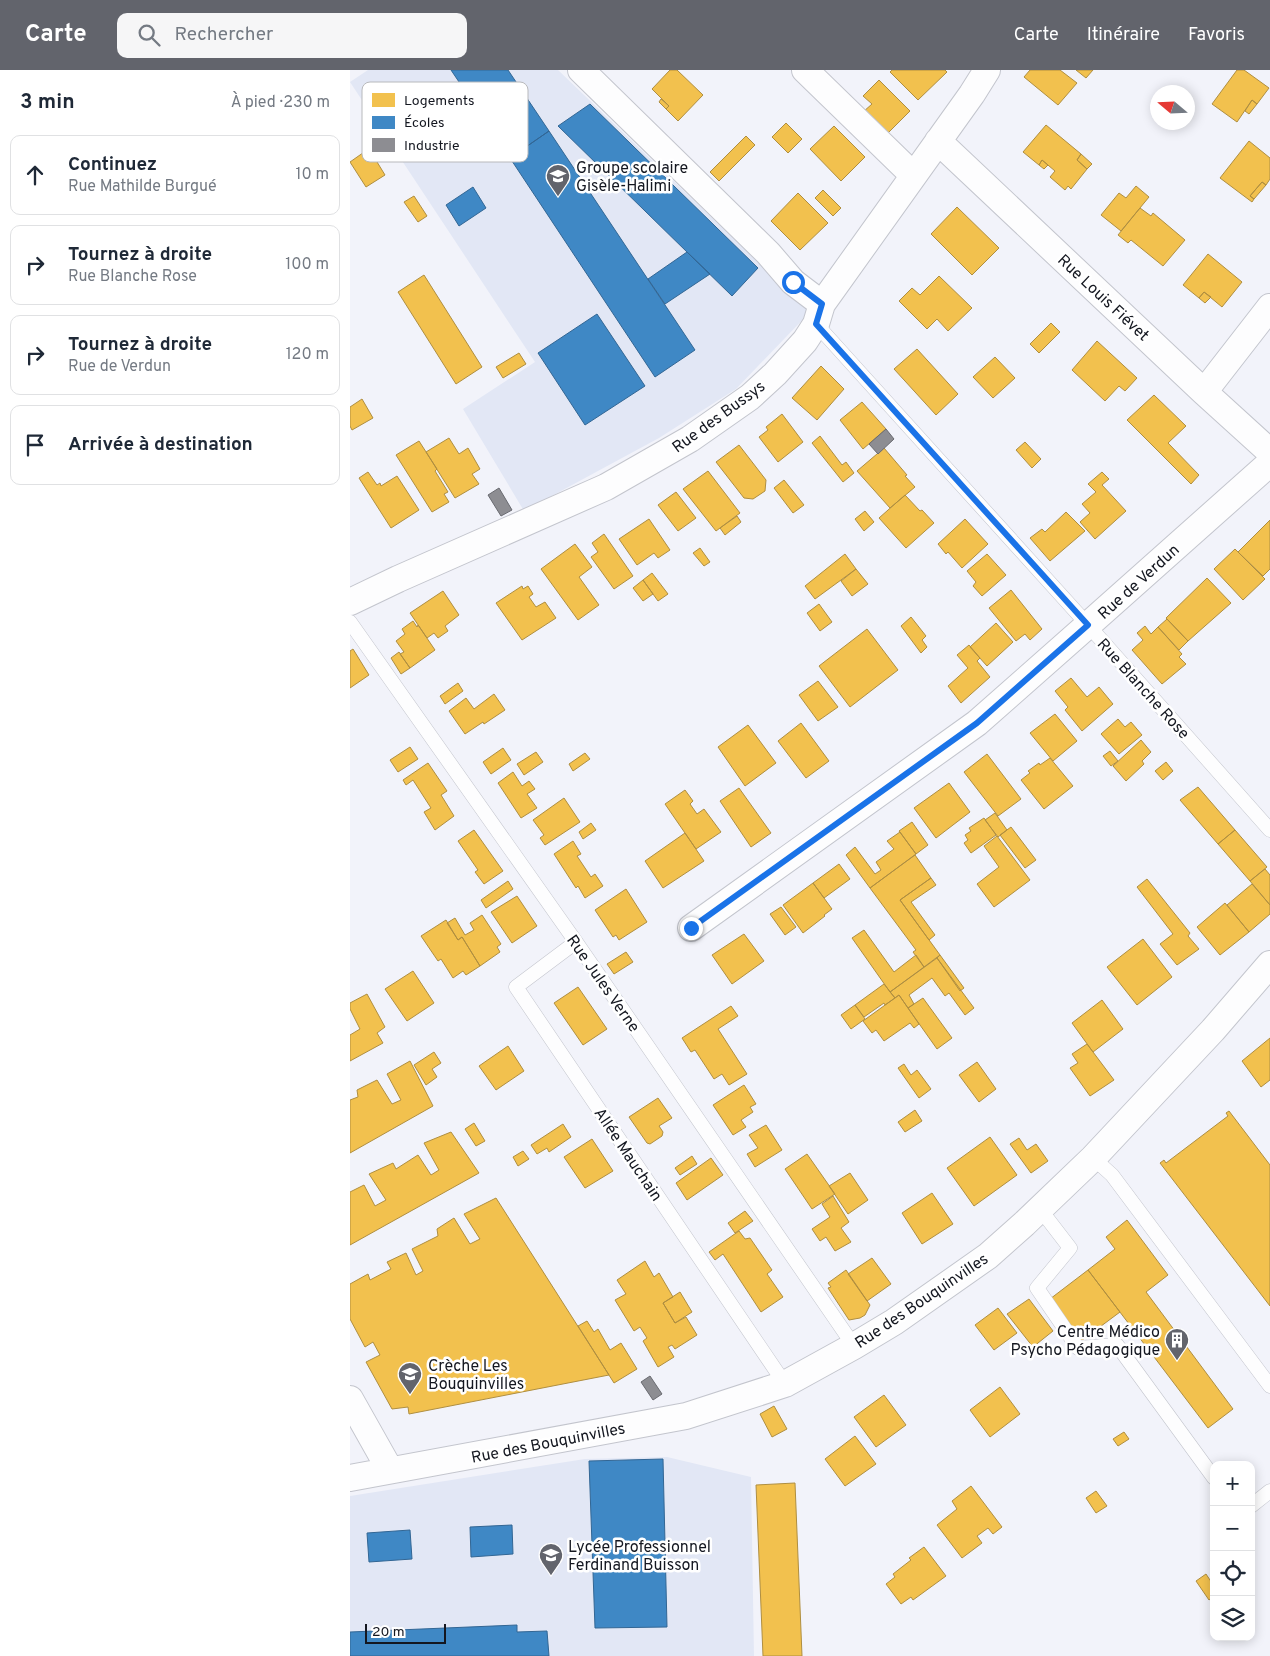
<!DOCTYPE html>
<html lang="fr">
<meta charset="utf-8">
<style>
:root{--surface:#fff;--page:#f6f6f7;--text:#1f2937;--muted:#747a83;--line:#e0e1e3;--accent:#62646c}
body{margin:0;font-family:Overpass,sans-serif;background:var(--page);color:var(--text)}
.controls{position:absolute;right:15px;bottom:15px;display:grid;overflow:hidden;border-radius:10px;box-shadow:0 2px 12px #0003}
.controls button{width:45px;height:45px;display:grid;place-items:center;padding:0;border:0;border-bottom:1px solid var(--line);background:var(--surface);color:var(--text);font:25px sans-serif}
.compass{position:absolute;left:800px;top:15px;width:45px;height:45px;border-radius:50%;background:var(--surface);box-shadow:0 2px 12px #0003;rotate:289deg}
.scale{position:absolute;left:15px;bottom:12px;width:81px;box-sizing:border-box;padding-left:5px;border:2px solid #141720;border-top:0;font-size:14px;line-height:18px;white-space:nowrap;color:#141720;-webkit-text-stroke:4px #fff;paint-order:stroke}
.stop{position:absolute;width:15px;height:15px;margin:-11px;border:4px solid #1a73e8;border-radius:50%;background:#fff}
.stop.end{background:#1a73e8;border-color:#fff;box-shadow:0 1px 5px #0008}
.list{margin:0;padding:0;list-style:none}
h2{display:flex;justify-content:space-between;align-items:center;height:65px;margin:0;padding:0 20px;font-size:21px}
h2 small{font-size:16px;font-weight:400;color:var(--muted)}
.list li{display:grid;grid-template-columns:32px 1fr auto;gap:15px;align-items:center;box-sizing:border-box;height:80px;margin:0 10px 10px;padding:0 10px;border:1px solid var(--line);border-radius:10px}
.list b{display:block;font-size:19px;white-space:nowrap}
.list p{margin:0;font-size:16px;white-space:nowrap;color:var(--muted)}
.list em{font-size:16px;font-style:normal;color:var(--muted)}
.icon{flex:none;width:28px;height:28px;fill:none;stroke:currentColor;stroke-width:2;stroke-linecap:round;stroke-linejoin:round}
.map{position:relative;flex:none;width:920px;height:1586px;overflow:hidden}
header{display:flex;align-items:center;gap:30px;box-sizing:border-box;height:70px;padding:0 25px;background:var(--accent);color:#fff}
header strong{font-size:24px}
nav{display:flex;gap:28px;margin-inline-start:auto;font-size:18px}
.search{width:350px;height:45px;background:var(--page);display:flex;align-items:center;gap:12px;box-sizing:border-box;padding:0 18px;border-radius:10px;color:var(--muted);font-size:19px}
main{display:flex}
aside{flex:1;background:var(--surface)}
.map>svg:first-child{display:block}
.built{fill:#e2e7f5}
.homes{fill:#f2c14e;stroke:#af8e40}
.schools{fill:#3f88c5;stroke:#326694}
.industry{fill:#8d8d92;stroke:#696a70}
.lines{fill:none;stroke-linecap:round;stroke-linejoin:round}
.service-casing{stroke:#c3c5cd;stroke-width:15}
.minor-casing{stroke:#c3c5cd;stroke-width:28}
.service{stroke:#fdfdfe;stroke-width:14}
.minor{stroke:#fdfdfe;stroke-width:26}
.route{stroke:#1a73e8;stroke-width:6}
.labels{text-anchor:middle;stroke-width:5;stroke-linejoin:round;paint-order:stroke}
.poi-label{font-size:16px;fill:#141720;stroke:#fff;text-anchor:start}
.street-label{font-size:16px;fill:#141720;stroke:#fff}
.key{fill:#fff;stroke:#b8b9bc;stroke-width:1}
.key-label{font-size:14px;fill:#141720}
</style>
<header>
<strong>Carte</strong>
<div class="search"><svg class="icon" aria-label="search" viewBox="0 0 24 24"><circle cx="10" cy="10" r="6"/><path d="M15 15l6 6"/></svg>Rechercher</div>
<nav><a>Carte</a><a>Itinéraire</a><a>Favoris</a></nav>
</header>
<main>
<aside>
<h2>3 min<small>À pied · 230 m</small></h2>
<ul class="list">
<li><svg class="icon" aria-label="ahead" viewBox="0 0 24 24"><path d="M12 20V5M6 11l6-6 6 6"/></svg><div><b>Continuez</b><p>Rue Mathilde Burgué</p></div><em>10 m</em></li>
<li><svg class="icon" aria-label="right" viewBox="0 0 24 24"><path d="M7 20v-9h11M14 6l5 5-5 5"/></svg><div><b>Tournez à droite</b><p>Rue Blanche Rose</p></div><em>100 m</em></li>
<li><svg class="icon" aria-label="right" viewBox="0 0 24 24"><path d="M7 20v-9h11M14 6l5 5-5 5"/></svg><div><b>Tournez à droite</b><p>Rue de Verdun</p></div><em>120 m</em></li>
<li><svg class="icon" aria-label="arrive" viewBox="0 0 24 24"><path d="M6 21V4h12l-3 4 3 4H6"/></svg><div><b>Arrivée à destination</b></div></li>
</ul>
</aside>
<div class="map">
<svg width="920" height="1586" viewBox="0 0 920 1586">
<rect width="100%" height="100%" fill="#f2f3fa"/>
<path class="built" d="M18,0H208L460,242L386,319L309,368L174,441L113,339L185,292L0,12Z
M317,1387L401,1407L404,1586H0V1426L235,1389Z"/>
<path class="homes" d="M320,0H327L353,25L328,51L316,39L319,36L302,19Z
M542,0H595L597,2L568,30L540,2Z
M680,0H710L727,13L708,35L674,7Z
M726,0H743L736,8Z
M887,0H894L919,18L907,34L902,30L887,52L862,34Z
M529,10L560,41L536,65L513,42L522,34L513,26Z
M311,29L319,36L316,39L309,32Z
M902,30L907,34L899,44L895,41Z
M436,53L452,69L438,83L422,67Z
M696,55L731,84L727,90L737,99L721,119L718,116L715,120L700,107L705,101L692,90L689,95L673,82Z
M484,56L515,87L491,111L460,79Z
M396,66L405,75L369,111L360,102Z
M899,71L920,88V109L916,115L912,112L900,126L904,129L902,132L870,108Z
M27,73L34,81L24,87L35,105L16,117L0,92Z
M731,84L742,94L737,99L727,90Z
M692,90L698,95L694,99L689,95Z
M912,112L916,115L904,129L900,126Z
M786,116L799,127L771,161L751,145L769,123L776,128Z
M473,120L491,138L483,146L465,128Z
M448,123L478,153L450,180L421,151Z
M64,126L77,146L68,152L54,132Z
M607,137L649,178L622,205L581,164Z
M790,138L801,146L803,143L835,170L813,196L781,170L778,173L768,165Z
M858,184L892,212L872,237L854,222L849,228L833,215Z
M74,205L132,297L106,314L48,222Z
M589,206L622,238L598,261L587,249L577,259L549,231L562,218L570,225Z
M854,222L861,227L855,233L849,228Z
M701,253L710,262L689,283L680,274Z
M747,271L787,308L775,321L769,316L755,331L722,300Z
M567,279L608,324L586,345L544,299Z
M169,283L176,294L153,308L146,297Z
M645,287L665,308L643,328L623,307Z
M471,296L494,319L467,350L442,328Z
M804,325L836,356L818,373L849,405L841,414L777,350Z
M12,329L23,348L2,360L0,356V337Z
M512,332L536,359L513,379L490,350Z
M432,344L453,372L428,392L409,367L418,360L416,357Z
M470,366L492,395L496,392L504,403L493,412L462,373Z
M99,368L109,384L118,378L130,399L122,404L129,414L105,428L76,382Z
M69,371L87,399L85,401L98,422L94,424L99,432L82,442L46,385Z
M675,372L691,389L682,398L666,380Z
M389,375L416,410L415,421L403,429L394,428L366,392Z
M534,378L557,405L555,406L565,417L540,438L507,401Z
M358,401L390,443L366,461L333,419Z
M18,402L27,415L30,413L31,416L47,406L69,440L41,458L9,408Z
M752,402L759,409L752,415L776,441L745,469L730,452L740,443L732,434L746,422L738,414Z
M434,410L454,435L443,443L424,418Z
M326,422L346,448L328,461L308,435Z
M555,425L570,441L572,440L584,453L556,478L529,448Z
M515,441L524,452L514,461L505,449Z
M716,442L735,461L700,491L680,468L692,459L695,462Z
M387,446L391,452L375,465L370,458Z
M299,449L320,480L308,488L304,483L287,495L269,469Z
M615,449L638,474L612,498L598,482L596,484L588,474Z
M920,450V499L913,506L888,482Z
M254,464L283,506L264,519L241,487L248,482L242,473Z
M225,474L242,497L229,507L249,535L228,550L191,499Z
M350,478L360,492L354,496L343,483Z
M885,479L915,509L893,530L864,499Z
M495,484L506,499L465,529L455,516Z
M637,484L656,505L632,526L623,516L626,512L617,501Z
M506,499L518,514L502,526L491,511Z
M302,503L318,524L308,531L293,510Z
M857,508L881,533L838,571L816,548Z
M293,510L303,524L293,531L283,518Z
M172,516L173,519L178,516L183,524L179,527L186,537L195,532L206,548L172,570L146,533Z
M661,520L692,559L680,570L675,564L666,571L639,538Z
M93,521L109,545L95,556L98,561L88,568L84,563L77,568L60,543Z
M469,534L482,552L470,561L457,543Z
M561,547L576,566L572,570L577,577L571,583L551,556Z
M817,549L838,571L829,580L808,557Z
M63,551L67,557L68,555L85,580L60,598L50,584L54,582L46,571L55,564L52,559Z
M646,553L663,572L637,596L620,577Z
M795,556L801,564L808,557L832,584L829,587L836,594L812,614L782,580L793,570L787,563Z
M517,559L548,600L500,637L469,596Z
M619,575L630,588L627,591L640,607L611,633L598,616L618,598L607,585Z
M3,579L19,605L0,618V581Z
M49,582L60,598L51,604L41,588Z
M721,608L737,627L749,617L763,634L732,661L715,640L718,637L705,621Z
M468,611L488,637L468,651L449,625Z
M108,613L113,621L95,634L90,626Z
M144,624L155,640L134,654L133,652L115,664L99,641L116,628L124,639Z
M705,644L727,671L703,691L680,663Z
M768,649L775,657L781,652L792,665L769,684L751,664Z
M451,653L479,691L456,708L428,671Z
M398,655L426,693L395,716L368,677Z
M791,670L801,682L792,691L794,694L776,711L763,696Z
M60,677L68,689L48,702L40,690Z
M153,678L161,690L141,704L133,692Z
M760,681L768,691L761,696L753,686Z
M186,682L193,692L174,705L167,694Z
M235,683L240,689L223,701L219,694Z
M637,684L671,729L648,746L614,702Z
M700,688L723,716L694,739L671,710L680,703L678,701L689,693L690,695Z
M816,692L823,701L813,710L805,701Z
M78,693L97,721L91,725L104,746L85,760L74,742L81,738L63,710L56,715L53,710Z
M163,702L172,716L179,711L185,719L177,724L187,738L171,748L148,713Z
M599,713L620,742L586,768L564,738Z
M848,717L885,760L868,774L830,730Z
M389,718L421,763L401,777L370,731Z
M335,720L343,731L340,734L347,744L354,739L371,762L346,779L315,734Z
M214,728L230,752L195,775L190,768L194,765L183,750Z
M645,743L657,760L648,767L635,750Z
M634,748L646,765L621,783L614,773L618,770L615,765L621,761L619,758Z
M562,752L578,775L566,784L549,761Z
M241,753L246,760L233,769L229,762Z
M661,757L686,790L675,798L650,765Z
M124,760L153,801L134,814L125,802L128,800L108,771Z
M885,760L917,797L900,811L868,774Z
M550,762L566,784L520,818L496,785L505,777L525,804L531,800L526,792L544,779L537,771Z
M335,763L354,791L313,818L295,791Z
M647,766L680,810L644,837L627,814L649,797L634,776Z
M223,771L231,784L227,786L241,807L245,804L253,816L235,828L228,816L226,818L204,784Z
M565,785L581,808L550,830L590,885L574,897L563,882L566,880L520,818Z
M489,794L500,809L474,828L463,813Z
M915,799L920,805V835L900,811Z
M581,808L586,815L561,832L585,865L579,870L550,830Z
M797,809L840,863L838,866L849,879L827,895L810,874L823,864L787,817Z
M158,811L163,819L136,838L131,830Z
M463,813L482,839L474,845L475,846L453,863L433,835Z
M902,814L920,835V844L899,862L877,835Z
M276,819L297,852L269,870L266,865L263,867L245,840Z
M167,826L187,856L162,873L141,842Z
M875,833L899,862L870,885L847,857Z
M431,837L446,857L435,865L420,844Z
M132,845L151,874L147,877L150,882L130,896L112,867L108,870L97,853L105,848L115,865L124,860L120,853Z
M96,850L108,870L112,867L130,896L116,905L113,901L103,908L91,889L88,891L71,866Z
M514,860L544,902L566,885L574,897L540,922L502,868Z
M394,864L414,891L382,914L362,885Z
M793,869L822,907L787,935L757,897Z
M276,882L283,892L264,904L257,894Z
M590,885L614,918L610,921L587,888Z
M587,888L624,938L615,945L599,923L595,926L582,908L559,925L564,934L558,938L549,925L545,928L540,922Z
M63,901L84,933L57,951L35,919Z
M534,914L545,928L535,935L534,933L514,947L505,935Z
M228,917L257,959L233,975L204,933Z
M17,924L35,957L27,963L33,973L0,991V965L10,959L0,939V933Z
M549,925L569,954L564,958L560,953L534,971L526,960L522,963L513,951Z
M573,928L602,968L587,979L558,938Z
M752,930L773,959L743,982L722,953Z
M505,935L515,949L501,959L491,945Z
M381,936L388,946L368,959L397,1004L379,1015L372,1004L364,1009L345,980L341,982L332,968Z
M920,968V1010L911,1017L892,991Z
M737,974L764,1010L740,1026L720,998L728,993L722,984Z
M158,976L174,1001L146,1020L129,996Z
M84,982L91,993L82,999L87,1007L76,1015L64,995Z
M60,991L83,1036L0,1083V1030L8,1027L7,1020L27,1010L42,1034L51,1030L37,1004Z
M627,992L646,1019L629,1032L609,1005Z
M554,994L561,1005L567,1000L581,1019L569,1028L548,998Z
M394,1015L406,1034L400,1037L403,1042L391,1050L396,1057L383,1065L363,1035Z
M308,1028L322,1048L309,1056L313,1062L312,1066L300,1074L297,1073L279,1047Z
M565,1040L572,1051L555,1062L548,1052Z
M879,1041L920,1095V1236L810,1093L814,1090L816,1093L878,1046L876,1043Z
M124,1053L135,1071L126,1076L115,1059Z
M213,1054L221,1067L199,1082L197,1078L187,1084L181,1075Z
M416,1055L432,1080L405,1097L397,1084L408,1078L399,1065Z
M101,1062L129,1103L0,1175V1122L14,1115L25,1136L36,1130L19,1104L43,1093L46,1099L68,1085L81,1105L89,1100L74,1073Z
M640,1067L667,1105L624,1136L597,1098Z
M669,1068L677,1080L686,1074L698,1091L681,1103L660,1074Z
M242,1069L263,1101L235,1118L214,1087Z
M173,1081L179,1089L168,1096L163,1087Z
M457,1084L485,1124L462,1139L435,1099Z
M342,1086L347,1094L330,1105L325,1098Z
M361,1088L373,1105L337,1130L326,1113Z
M500,1103L518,1130L498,1144L479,1116Z
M582,1123L603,1154L572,1174L552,1143Z
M483,1126L499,1152L491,1158L501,1172L485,1181L476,1167L470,1171L462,1159L480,1147L472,1134Z
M146,1128L259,1305L59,1344L58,1337L42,1339L16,1292L30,1285L23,1272L15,1277L0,1249V1214L18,1204L20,1210L41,1199L37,1192L56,1183L66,1205L73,1201L62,1179L88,1166L87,1159L104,1148L120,1174L130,1169L114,1144Z
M395,1141L403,1151L385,1163L378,1153Z
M777,1150L818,1205L796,1222L883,1339L858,1358L738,1200L765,1179L756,1167Z
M389,1161L395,1169L400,1168L422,1200L417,1204L433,1227L411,1242L373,1184L365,1190L359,1182Z
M522,1188L541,1214L517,1231L498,1204Z
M295,1191L304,1207L309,1203L323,1227L313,1233L325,1253L336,1247L347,1265L325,1279L322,1275L318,1277L324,1287L308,1297L293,1271L297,1268L290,1257L284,1261L265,1230L276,1224L267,1210Z
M496,1200L520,1235L515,1245L510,1248L499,1250L478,1218L481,1217L478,1213Z
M738,1200L770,1242L731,1271L700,1229Z
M330,1222L342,1242L325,1253L313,1233Z
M679,1229L703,1261L683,1277L657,1244Z
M648,1238L667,1263L644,1280L625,1255Z
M237,1251L244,1262L248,1259L260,1280L271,1273L287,1299L264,1313L228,1256Z
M650,1317L670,1344L640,1367L620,1340Z
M534,1325L556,1355L526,1377L504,1347Z
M424,1336L437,1359L422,1367L410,1344Z
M774,1362L779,1369L768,1376L763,1369Z
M505,1366L526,1394L495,1416L475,1389Z
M445,1413L452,1586H413L406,1415Z
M621,1416L652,1457L643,1464L638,1458L627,1466L632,1473L612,1488L587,1455L607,1439L602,1431Z
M746,1421L757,1436L746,1443L736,1428Z
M574,1477L596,1506L563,1530L561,1527L551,1534L536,1514L545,1507L543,1504L561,1490L559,1488Z
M856,1504L864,1516V1526L859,1530L846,1511Z"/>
<path class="schools" d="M101,0H158L199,61L160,88Z
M240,34L408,198L382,226L208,56Z
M199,61L345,280L305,307L160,88Z
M123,117L136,138L109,156L96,135Z
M337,182L360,204L315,234L298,209Z
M247,244L295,316L235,355L188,283Z
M313,1389L317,1557L245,1558L239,1391Z
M162,1455L163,1484L121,1487L120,1457Z
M60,1460L62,1489L19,1492L17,1463Z
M167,1555V1562L197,1561L199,1586H0V1562Z"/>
<path class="industry" d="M536,359L544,369L528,384L519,374Z
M149,418L162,440L151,446L138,425Z
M300,1306L312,1324L303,1330L291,1312Z"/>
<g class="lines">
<g class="service-casing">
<path id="service" d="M466,254L738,555L920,760
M0,552L226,872L504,1276
M226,872L166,917L435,1314
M743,1088L762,1105L920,1316
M690,1139L720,1178L687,1218L728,1278L767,1275L864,1408
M901,1436L920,1421"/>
</g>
<g class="minor-casing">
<path id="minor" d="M231,0L418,183L443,212L472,234
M455,0L563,105
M588,71L854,322L920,382
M854,322L920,237
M0,532L48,509L256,417L340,369L400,327L425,304L455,271L466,254L472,234L622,24L637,0
M341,858L627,653L738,555L920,393
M0,1329L40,1400
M0,1408L336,1346L435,1314L504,1276L544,1252L638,1186L674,1154L743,1088L863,960L920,894"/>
</g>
<use href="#service" class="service"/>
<use href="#minor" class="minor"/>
</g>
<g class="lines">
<path class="route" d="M341,858L627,653L738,555L466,254L472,234L443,212"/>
</g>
<defs>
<g id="school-pin" transform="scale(1.25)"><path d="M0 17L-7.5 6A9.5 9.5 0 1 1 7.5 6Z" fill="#62646c" stroke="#fff"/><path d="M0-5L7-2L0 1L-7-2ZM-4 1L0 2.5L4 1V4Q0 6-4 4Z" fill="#fff"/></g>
<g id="building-pin" transform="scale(1.25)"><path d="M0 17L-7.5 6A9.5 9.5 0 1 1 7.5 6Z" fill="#62646c" stroke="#fff"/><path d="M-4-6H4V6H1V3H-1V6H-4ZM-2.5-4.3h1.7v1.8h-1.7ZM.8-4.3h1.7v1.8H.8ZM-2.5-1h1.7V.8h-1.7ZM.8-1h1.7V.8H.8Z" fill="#fff"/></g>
</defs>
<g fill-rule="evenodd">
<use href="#school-pin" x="208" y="106"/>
<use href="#building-pin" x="827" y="1270"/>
<use href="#school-pin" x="60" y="1304"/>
<use href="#school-pin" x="201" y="1485"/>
</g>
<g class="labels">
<g class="poi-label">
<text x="226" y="103">Groupe scolaire<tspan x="226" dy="18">Gisèle-Halimi</tspan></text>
<text x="810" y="1267" text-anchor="end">Centre Médico<tspan x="810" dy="18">Psycho Pédagogique</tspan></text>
<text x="78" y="1301">Crèche Les<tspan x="78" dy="18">Bouquinvilles</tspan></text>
<text x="218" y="1482">Lycée Professionnel<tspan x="218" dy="18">Ferdinand Buisson</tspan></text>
</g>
<g class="street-label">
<text transform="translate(754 227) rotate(43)" y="6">Rue Louis Fiévet</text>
<text transform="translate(368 346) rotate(-36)" y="6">Rue des Bussys</text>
<text transform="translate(788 511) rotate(-42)" y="6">Rue de Verdun</text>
<text transform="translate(794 618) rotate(48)" y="6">Rue Blanche Rose</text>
<text transform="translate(254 913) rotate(55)" y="6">Rue Jules Verne</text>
<text transform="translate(279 1084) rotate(56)" y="6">Allée Mauchain</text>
<text transform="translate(571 1230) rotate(-34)" y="6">Rue des Bouquinvilles</text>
<text transform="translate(198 1372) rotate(-11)" y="6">Rue des Bouquinvilles</text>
</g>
</g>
<rect x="12" y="12" width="166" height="80" rx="8" class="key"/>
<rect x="22" y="23" width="23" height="14" fill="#f2c14e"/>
<rect x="22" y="46" width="23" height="13" fill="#3f88c5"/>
<rect x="22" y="68" width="23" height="14" fill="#8d8d92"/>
<g class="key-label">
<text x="54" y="35">Logements</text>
<text x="54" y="57">Écoles</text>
<text x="54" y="80">Industrie</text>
</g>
</svg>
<div class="controls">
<button>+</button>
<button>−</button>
<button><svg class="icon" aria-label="locate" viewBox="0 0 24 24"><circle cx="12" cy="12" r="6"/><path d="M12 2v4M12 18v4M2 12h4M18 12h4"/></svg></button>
<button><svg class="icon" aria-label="layers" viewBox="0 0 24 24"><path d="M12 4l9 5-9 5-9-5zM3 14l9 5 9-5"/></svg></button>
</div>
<svg class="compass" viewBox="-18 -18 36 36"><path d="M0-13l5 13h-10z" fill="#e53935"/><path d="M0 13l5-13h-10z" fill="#747a83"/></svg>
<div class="scale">20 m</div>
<div class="stop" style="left:443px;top:212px"></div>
<div class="stop end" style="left:341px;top:858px"></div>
</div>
</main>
